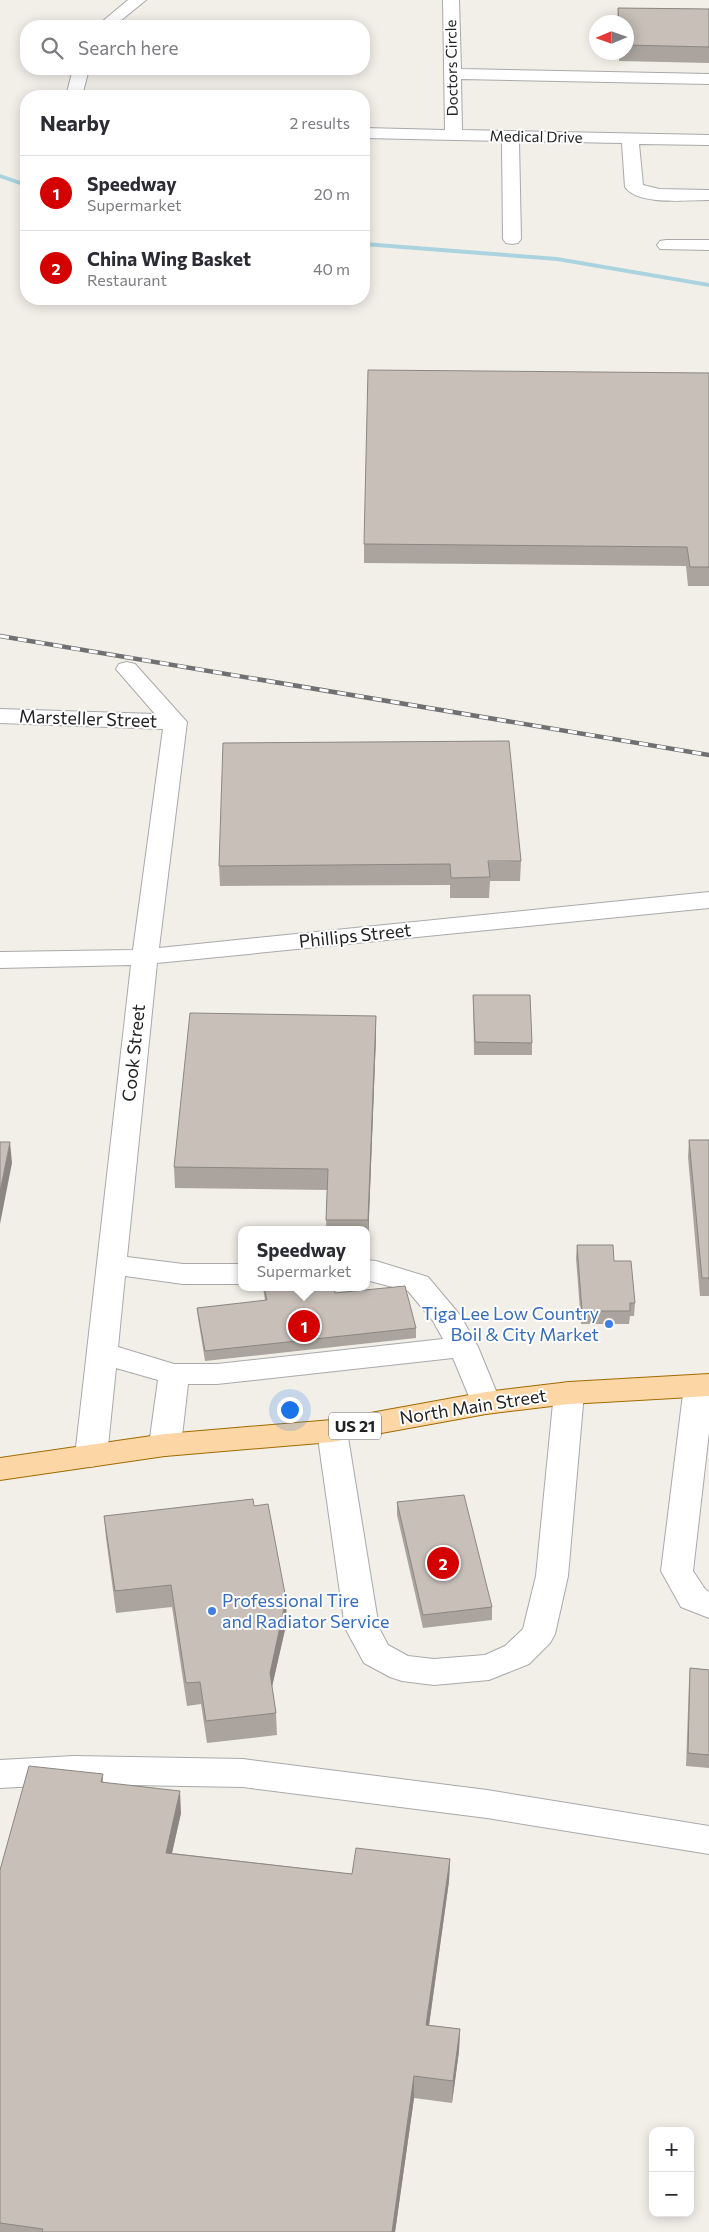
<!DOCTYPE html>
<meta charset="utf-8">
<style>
:root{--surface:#fff;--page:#f7f7f7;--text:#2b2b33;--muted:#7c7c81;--line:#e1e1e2;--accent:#d40000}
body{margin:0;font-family:Commissioner,sans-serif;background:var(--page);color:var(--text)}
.controls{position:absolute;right:15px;bottom:15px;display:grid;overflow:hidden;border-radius:10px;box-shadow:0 2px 12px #0003}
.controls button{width:45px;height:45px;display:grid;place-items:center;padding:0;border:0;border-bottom:1px solid var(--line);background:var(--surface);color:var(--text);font:25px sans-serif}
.compass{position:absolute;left:589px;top:15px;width:45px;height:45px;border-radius:50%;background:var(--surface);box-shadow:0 2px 12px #0003;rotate:268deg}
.you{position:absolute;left:289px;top:1409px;width:18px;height:18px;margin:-12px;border:4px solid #fff;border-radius:50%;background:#1a73e8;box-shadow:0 0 0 8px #1a73e833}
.badge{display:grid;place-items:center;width:32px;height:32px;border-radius:50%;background:var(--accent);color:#fff;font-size:16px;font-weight:700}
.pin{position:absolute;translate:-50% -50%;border:2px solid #fff;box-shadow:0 1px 5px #0006}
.popup{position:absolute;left:238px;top:1226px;width:132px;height:65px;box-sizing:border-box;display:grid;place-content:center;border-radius:10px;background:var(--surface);filter:drop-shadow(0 1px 4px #0005);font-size:16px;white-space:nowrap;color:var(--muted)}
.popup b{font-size:19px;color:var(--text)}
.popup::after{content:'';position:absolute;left:50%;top:100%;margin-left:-10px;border:10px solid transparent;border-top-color:var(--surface)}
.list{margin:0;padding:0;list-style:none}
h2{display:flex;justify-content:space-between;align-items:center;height:65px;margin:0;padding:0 20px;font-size:21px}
h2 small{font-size:16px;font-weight:400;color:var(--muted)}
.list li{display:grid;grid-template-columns:32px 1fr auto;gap:15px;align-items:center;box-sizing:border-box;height:75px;padding:0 20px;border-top:1px solid var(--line)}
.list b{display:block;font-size:19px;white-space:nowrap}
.list p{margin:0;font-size:16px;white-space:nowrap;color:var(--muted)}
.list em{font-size:16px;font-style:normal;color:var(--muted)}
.icon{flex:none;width:28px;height:28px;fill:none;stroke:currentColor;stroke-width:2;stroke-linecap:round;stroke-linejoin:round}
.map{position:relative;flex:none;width:709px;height:2232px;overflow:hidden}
.search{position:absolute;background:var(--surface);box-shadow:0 2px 12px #0003;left:20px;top:20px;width:350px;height:55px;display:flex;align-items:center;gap:12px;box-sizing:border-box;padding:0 18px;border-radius:20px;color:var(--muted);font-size:19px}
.panel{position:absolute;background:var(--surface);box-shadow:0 2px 12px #0003;left:20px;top:90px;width:350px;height:215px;border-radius:20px}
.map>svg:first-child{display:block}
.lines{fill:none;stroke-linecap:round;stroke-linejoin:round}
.stream{fill:#aad3df;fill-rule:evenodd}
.minor-casing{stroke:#a9a9a9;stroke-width:2}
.major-casing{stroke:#a06b00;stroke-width:2}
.minor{fill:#fff;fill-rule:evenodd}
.major{fill:#fcd6a4;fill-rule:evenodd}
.rail-casing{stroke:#707070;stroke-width:4.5}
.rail{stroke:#fff;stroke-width:3;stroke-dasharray:9;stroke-linecap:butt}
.wall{fill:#aba49e}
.shaded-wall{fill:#8b8681}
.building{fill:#c7bfb8;stroke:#8b8681}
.shop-dot{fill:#3f7fe0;stroke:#fff;stroke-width:2}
.labels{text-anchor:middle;stroke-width:4;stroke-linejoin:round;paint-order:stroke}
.far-street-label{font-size:15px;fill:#222;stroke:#fff}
.shield{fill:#fff;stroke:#646464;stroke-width:1}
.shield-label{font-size:16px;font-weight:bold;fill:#222}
.street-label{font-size:18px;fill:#222;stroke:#fff}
.shop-label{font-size:18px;fill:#366cbe;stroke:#fff;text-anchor:end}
</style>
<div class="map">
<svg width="709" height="2232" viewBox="0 0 709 2232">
<rect width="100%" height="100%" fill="#f2efe9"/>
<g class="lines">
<path class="stream" d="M0,174L26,183V187L0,178Z
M364,242L557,257L709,283V287L557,261L364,246Z"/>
<g class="minor-casing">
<path id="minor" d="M128,0H146L114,26H97Z
M443,0H459L461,69L709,74V84L461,79L462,130L709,135V145L639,144L643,185L659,189L709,190V200C688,200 638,206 625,187L622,143L519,141L521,239L518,243L512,244L506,243L503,239L502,141L364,138V128L445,130Z
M73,69H89L82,96H66Z
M666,240H709V250L660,249L657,245L660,241Z
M127,662L135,664L187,722L159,948L709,892V908L157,963L127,1257L183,1264H242V1284H183L125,1276L118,1347L174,1364H217L443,1339L433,1321L408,1291L366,1280V1260L376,1261L428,1277L460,1315L478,1347L501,1403L497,1411L486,1414L475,1411L453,1358L217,1384H188L181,1445L176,1453L165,1456L154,1453L149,1445L158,1380L116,1368L107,1456L102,1464L91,1467L80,1464L75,1456L131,965L0,968V952L133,950L163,729L0,723V709L155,714L116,669L119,664Z
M699,1375L709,1378V1432L693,1571L705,1589L709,1592V1618L681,1607L661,1571L684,1386L688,1379Z
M569,1382L580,1385L584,1393L568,1576L555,1634L550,1643L529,1664L489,1680L434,1685L402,1681L390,1677L364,1663L345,1628L317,1431L321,1423L332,1420L343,1423L347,1431L379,1628L388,1645L408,1656L434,1659L485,1655L505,1646L523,1629L536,1576L554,1393L558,1385Z
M74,1756L243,1759L487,1790L709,1826V1854L487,1818L243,1787L74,1784L0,1788V1760Z"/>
</g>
<g class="major-casing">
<path id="major" d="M709,1374V1396L569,1404L486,1414L332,1442L165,1456L0,1480V1458L165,1434L332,1420L486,1392L569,1382Z"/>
</g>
<use href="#minor" class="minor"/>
<use href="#major" class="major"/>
<g class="rail-casing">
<path id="rail" d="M0,636L709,755"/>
</g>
<use href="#rail" class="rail"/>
</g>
<path class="wall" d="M618,8L709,9V63L619,61V52H626V22H617Z
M709,373V586H688L686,566L364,563V544Z
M521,861L520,881H490L489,898H450V885L220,886L219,866Z
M473,995L532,1043V1055H474Z
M376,1016V1036L368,1242H366V1230H326L327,1190L175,1188L174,1167Z
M689,1140H709V1296H700L688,1157Z
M577,1245L614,1261L635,1303L634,1316H630L629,1324H581L576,1258Z
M263,1287H334L335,1293L416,1328V1338L205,1361L198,1318L197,1308L265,1301Z
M397,1502L492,1607V1620L423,1628L397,1515Z
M254,1506L287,1621L272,1687L276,1713L277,1735L207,1743L201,1704L187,1706L172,1607L116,1613L106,1538L104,1516Z
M690,1668L709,1670V1768L686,1766L689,1681Z
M103,1774V1782L181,1813L172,1853L352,1874L450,1859L449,1881L429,2025L460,2029L459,2051L452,2103L414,2098L395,2232H0V1870Z"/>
<path class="shaded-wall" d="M376,1016V1036L368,1242V1220Z
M10,1142L12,1163L0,1224V1192Z
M286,1599L287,1621L270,1695V1673Z
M180,1791L181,1813L167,1875L166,1853Z
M450,1859L449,1881L426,2047V2025Z
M460,2029L459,2051L452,2103L453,2081Z
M414,2076V2098L395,2232H392Z"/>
<path class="building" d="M618,8L709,9V47L626,45V22H619Z
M368,370L709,373V567H690L687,547L364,544Z
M509,741L521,861H488L490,877L451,878L450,864L219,866L223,743Z
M473,995H530L532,1043L475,1042Z
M190,1013L376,1016L368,1220H326L328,1169L174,1167Z
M689,1140H709V1278H702Z
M0,1142H10L0,1192Z
M577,1245H613L614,1261H631L635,1303H630V1311H582Z
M405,1286L416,1328L205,1351L197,1308L267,1300L264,1287H334L335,1293Z
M464,1495L492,1607L423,1615L397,1502Z
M253,1499L254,1506L268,1504L286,1599L270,1673L276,1713L206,1721L200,1682L186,1683L171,1585L115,1591L104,1516Z
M690,1668L709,1670V1755L688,1753Z
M29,1766L103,1774L101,1782L180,1791L166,1853L352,1874L356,1848L450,1859L426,2025L460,2029L453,2081L414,2076L392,2232H42L43,2229L0,2223V1870Z"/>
<g class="shop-dot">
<circle cx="609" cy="1324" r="5"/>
<circle cx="212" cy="1611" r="5"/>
</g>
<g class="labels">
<g class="far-street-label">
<text transform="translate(452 68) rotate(-91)" y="5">Doctors Circle</text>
<text transform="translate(536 137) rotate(1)" y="5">Medical Drive</text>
</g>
<rect class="shield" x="329" y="1412.5" width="52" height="27" rx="4"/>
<g class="shield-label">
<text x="355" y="1432">US 21</text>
</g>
<g class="street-label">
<text transform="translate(88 719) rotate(2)" y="6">Marsteller Street</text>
<text transform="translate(355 936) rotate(-6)" y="6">Phillips Street</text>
<text transform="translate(134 1053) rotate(-84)" y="6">Cook Street</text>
<text transform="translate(473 1407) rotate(-9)" y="6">North Main Street</text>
</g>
<g class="shop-label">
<text x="599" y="1320">Tiga Lee Low Country<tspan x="599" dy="21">Boil &amp; City Market</tspan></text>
<text x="222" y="1607" text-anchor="start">Professional Tire<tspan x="222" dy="21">and Radiator Service</tspan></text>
</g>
</g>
</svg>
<div class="controls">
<button>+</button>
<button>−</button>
</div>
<svg class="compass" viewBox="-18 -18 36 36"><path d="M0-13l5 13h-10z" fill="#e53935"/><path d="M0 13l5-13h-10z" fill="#7c7c81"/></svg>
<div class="you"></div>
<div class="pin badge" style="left:304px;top:1326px">1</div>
<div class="popup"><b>Speedway</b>Supermarket</div>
<div class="pin badge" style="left:443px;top:1563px">2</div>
<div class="search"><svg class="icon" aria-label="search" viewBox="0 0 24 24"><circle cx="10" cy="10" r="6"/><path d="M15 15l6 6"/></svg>Search here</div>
<section class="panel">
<h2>Nearby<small>2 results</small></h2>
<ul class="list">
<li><span class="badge">1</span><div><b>Speedway</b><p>Supermarket</p></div><em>20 m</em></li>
<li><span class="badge">2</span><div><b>China Wing Basket</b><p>Restaurant</p></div><em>40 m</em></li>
</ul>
</section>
</div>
